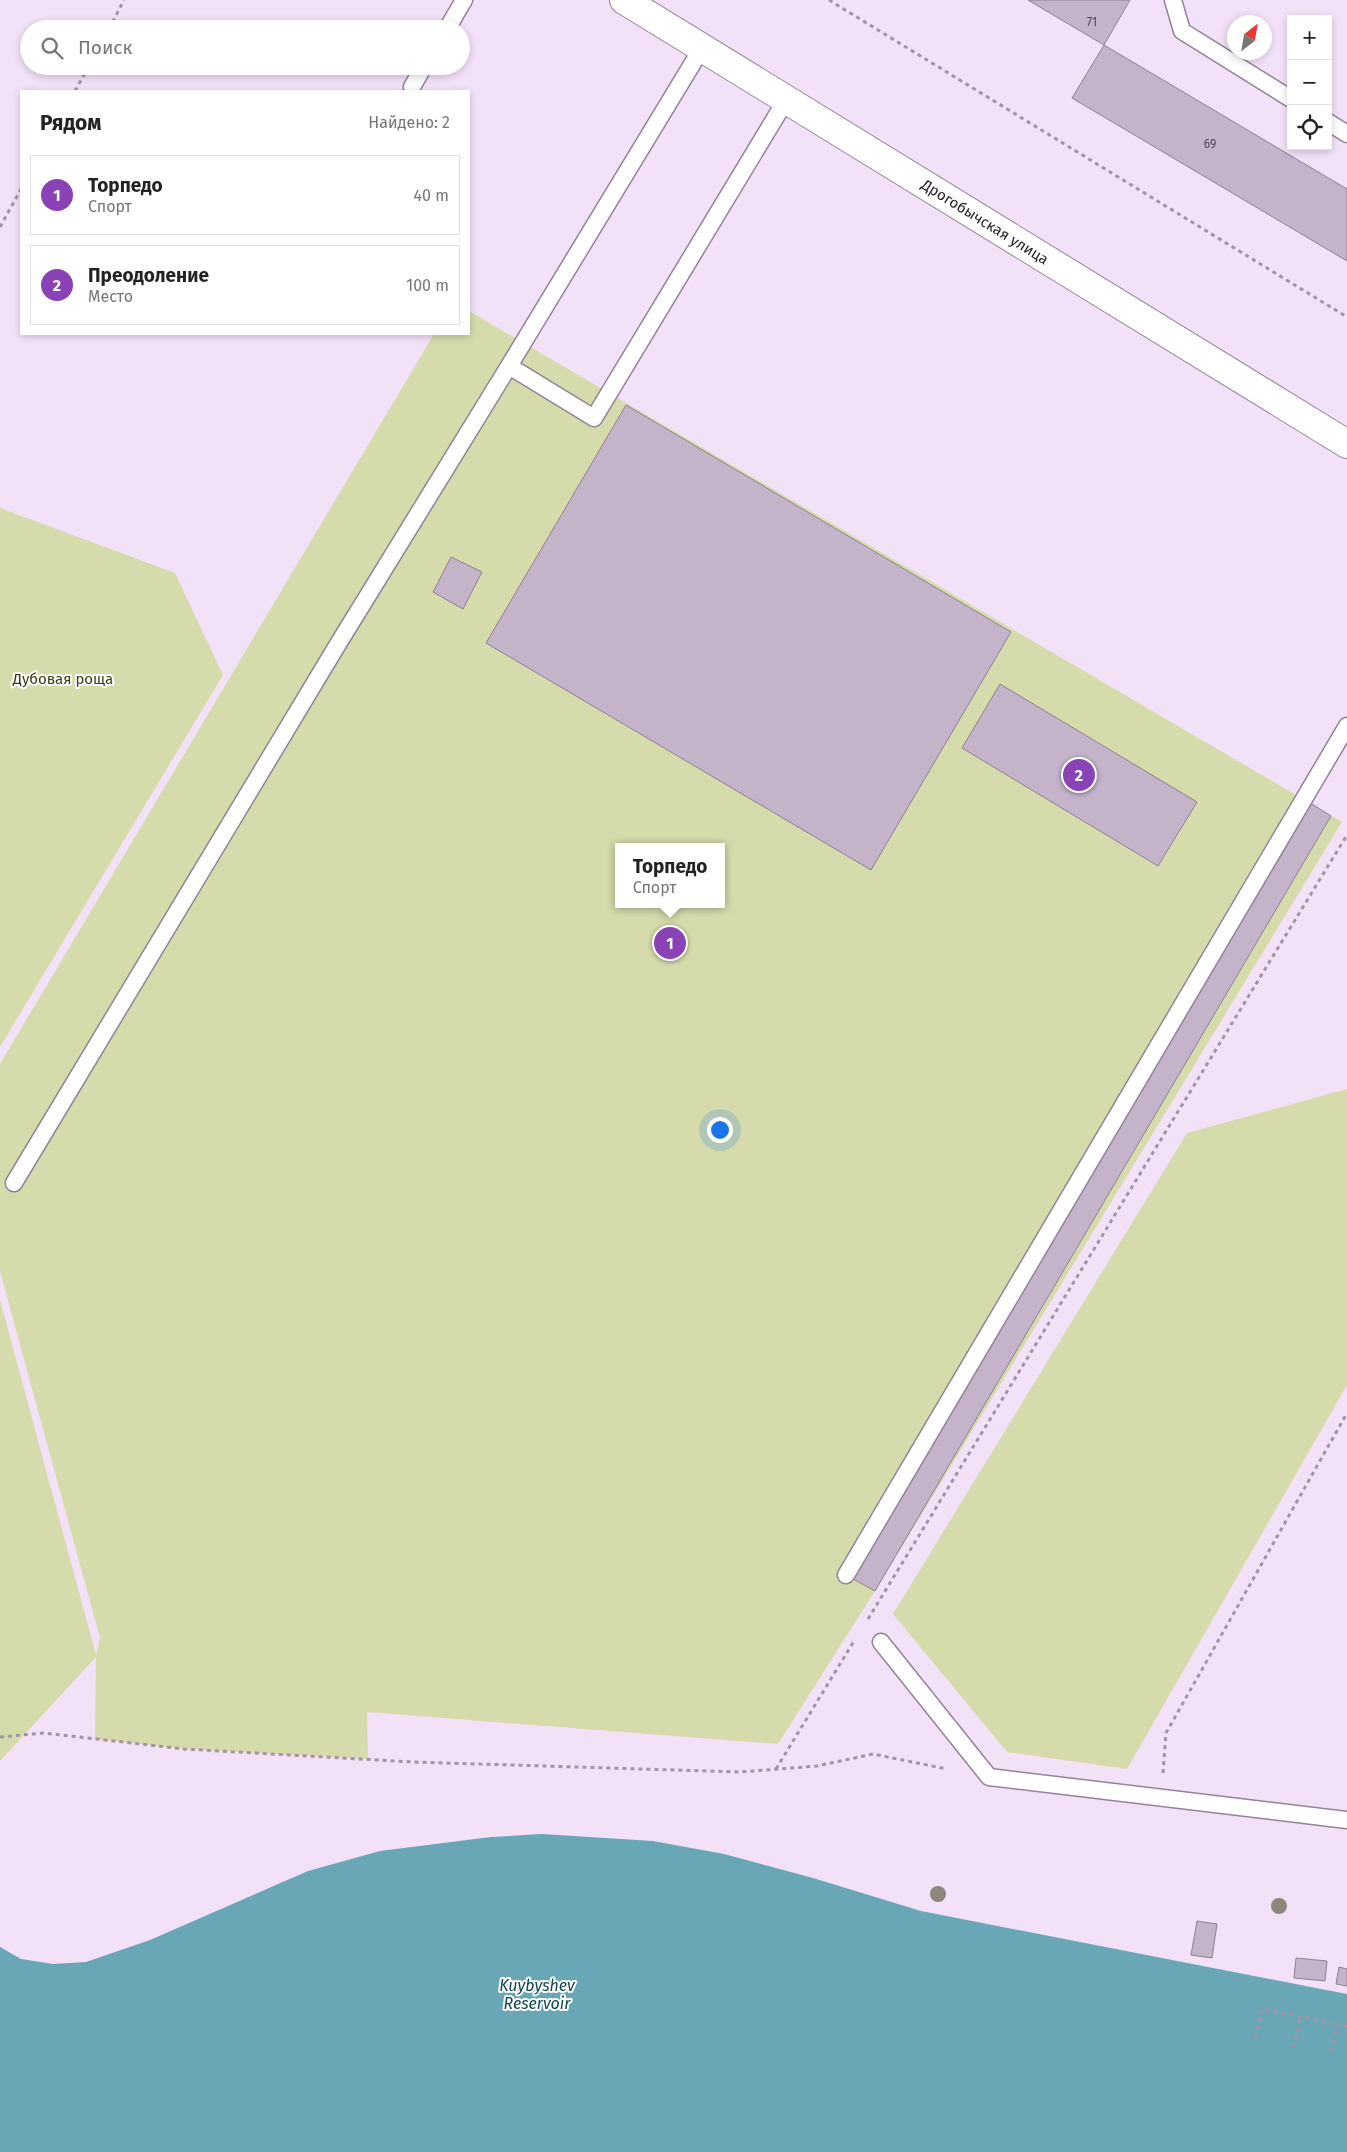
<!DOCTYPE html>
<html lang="ru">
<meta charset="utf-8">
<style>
:root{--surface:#fff;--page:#f2f2f2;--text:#222;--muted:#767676;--line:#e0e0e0;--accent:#8943b6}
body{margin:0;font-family:"Fira Sans",sans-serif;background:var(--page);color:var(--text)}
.controls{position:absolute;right:15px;top:15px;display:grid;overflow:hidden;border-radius:0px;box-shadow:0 2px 8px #0003}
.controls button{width:45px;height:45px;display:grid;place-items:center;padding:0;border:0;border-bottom:1px solid var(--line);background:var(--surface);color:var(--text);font:25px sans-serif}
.compass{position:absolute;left:1227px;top:15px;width:45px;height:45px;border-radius:50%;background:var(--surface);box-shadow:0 2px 8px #0003;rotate:31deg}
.you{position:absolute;left:719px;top:1129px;width:18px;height:18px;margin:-12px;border:4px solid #fff;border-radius:50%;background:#1a73e8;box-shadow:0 0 0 8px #1a73e833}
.badge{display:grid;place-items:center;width:32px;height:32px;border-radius:50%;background:var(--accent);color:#fff;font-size:16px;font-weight:700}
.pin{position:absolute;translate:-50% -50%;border:2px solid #fff;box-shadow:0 1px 5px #0006}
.popup{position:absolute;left:615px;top:843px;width:110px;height:65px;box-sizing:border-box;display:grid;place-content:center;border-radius:0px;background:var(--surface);filter:drop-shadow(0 1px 4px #0005);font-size:16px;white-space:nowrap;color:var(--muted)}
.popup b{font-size:19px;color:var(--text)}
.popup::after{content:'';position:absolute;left:50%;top:100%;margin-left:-10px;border:10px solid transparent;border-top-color:var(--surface)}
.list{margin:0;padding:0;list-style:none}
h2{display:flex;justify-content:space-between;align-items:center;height:65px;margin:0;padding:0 20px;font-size:21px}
h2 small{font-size:16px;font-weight:400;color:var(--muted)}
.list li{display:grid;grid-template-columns:32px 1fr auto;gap:15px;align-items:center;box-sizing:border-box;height:80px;margin:0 10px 10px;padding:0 10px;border:1px solid var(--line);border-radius:0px}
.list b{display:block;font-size:19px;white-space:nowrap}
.list p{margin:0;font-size:16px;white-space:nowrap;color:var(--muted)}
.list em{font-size:16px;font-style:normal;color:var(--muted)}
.icon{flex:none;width:28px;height:28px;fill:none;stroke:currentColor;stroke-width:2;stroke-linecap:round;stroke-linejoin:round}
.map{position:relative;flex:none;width:1347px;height:2152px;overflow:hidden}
.search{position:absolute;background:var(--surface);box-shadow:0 2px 8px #0003;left:20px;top:20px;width:450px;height:55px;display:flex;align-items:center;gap:12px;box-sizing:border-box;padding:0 18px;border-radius:28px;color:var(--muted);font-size:19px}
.panel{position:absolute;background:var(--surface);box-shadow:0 2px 8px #0003;left:20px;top:90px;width:450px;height:245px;border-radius:0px}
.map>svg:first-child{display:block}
.green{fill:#d6dbac;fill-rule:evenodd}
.water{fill:#69a7b7}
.building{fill:#c4b3c9;stroke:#8f7f93}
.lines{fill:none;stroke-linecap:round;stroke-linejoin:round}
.service-casing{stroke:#938397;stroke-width:19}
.tertiary-casing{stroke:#938397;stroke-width:30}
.path{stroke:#a294a5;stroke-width:3;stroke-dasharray:4 4;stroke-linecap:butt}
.service{stroke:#fff;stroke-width:16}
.tertiary{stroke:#fff;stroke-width:28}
.tree{fill:#8d867a}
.labels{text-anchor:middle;stroke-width:4;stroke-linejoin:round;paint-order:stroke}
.number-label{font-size:12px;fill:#504652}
.street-label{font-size:15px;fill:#29222a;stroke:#fff}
.park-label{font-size:15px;fill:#393b13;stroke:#fff}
.water-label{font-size:16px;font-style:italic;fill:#0e4753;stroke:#fff}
</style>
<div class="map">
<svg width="1347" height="2152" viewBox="0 0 1347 2152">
<rect width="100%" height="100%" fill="#f3e1f8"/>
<path class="green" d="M469,311L1342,822L875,1591L778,1744L367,1712L368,1759L184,1749L95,1739L96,1657L0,1761V1300L96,1655L100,1638L0,1271V1064L434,334H469ZM619,847H721V904H619Z
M0,508L175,573L223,675L0,1047Z
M1347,1089V1385L1127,1769L1007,1752L893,1614L1187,1133Z"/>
<path class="water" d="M542,1834L653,1841L724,1854L813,1878L921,1911L1347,1994V2152H0V1947L21,1959L53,1964L86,1962L150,1940L308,1871L380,1851L491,1837Z"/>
<path class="building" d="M1028,0H1130L1104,45Z
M1104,45L1347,189V261L1072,98Z
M626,405L1011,632L871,870L486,643Z
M451,557L482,572L463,609L433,592Z
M1000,684L1197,802L1158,866L962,748Z
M1304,799L1331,816L875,1591L846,1575Z
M1197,1921L1217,1924L1212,1958L1191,1955Z
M1296,1958L1327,1961L1325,1981L1294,1978Z
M1339,1967L1347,1969V1986L1336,1984Z"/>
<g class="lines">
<g class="service-casing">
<path id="service" d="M1173,0L1182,31L1291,99
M447,29L464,0
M412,87L424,66
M1328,122L1347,134
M509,366L702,48
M14,1183L335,649L509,366L594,418L786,100
M846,1575L1347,726
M881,1642L989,1777L1347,1820"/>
</g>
<g class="tertiary-casing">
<path id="tertiary" d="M624,0L1347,444"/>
</g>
<path class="path" d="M829,0L1347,317
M109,29L124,0
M75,91L89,66
M0,227L21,189
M868,1619L1347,835
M0,1737L44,1733L184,1749L413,1762L740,1772L817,1766L873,1754L947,1769
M776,1769L854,1641
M1163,1773L1166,1733L1347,1413
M1255,2037L1263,2009L1347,2026
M1294,2047L1300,2017
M1331,2051L1337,2024"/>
<use href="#service" class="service"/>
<use href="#tertiary" class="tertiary"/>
</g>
<g class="tree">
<circle cx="938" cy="1894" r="8"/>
<circle cx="1279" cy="1906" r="8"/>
</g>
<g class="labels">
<g class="number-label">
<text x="1092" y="26">71</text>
<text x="1210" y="148">69</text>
</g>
<g class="street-label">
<text transform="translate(985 222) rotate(32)" y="5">Дрогобычская улица</text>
</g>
<g class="park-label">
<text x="63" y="684">Дубовая роща</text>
</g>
<g class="water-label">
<text x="537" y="1991">Kuybyshev<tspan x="537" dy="18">Reservoir</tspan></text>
</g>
</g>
</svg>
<div class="controls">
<button>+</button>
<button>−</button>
<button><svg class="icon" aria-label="locate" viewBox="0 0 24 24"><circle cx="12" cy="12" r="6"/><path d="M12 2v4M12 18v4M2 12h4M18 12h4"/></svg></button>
</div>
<svg class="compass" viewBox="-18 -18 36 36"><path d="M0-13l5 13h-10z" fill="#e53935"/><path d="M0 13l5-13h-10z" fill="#767676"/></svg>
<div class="you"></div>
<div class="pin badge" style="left:670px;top:943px">1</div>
<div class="popup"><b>Торпедо</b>Спорт</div>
<div class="pin badge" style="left:1079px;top:775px">2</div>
<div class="search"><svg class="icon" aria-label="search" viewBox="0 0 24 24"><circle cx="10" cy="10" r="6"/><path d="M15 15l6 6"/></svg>Поиск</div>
<section class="panel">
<h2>Рядом<small>Найдено: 2</small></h2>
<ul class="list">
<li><span class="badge">1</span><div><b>Торпедо</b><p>Спорт</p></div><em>40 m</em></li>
<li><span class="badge">2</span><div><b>Преодоление</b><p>Место</p></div><em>100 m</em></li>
</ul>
</section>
</div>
